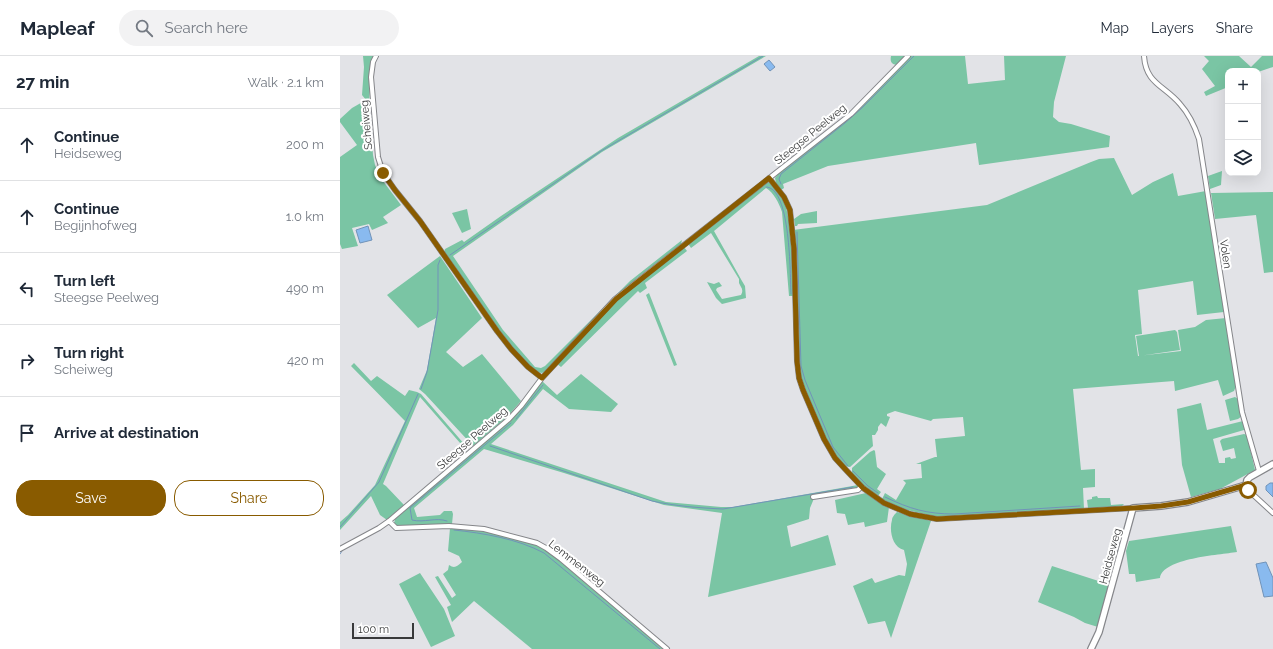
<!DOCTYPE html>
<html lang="en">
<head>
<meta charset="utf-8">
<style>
	body { margin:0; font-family:Raleway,sans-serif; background:#f2f2f3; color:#1f2937 }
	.controls { position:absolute; right:12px; top:12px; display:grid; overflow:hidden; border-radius:8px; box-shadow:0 4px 16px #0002 }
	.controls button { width:36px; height:36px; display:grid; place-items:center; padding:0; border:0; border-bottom:1px solid #e0e1e3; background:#fff; color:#1f2937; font:20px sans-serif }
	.scale { position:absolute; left:12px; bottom:10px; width:62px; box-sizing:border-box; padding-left:4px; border:2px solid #38393a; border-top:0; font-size:11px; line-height:14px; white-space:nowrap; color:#38393a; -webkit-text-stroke:3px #fff; paint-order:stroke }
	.stop { position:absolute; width:12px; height:12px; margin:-9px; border:3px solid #895b00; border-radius:50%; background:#fff }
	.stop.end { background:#895b00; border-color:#fff; box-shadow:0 1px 4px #0008 }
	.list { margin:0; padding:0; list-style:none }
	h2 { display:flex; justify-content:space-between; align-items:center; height:52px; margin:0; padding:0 16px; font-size:17px }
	h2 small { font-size:13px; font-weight:400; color:#747a83 }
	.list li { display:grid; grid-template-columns:26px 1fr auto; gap:12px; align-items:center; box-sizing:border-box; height:72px; padding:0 16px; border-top:1px solid #e0e1e3 }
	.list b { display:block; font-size:15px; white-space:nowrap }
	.list p { margin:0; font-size:13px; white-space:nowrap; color:#747a83 }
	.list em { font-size:13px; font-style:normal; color:#747a83 }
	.actions { display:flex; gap:8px; padding:12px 16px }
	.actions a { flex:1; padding:9px 0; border:1px solid #895b00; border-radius:16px; text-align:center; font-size:14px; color:#895b00 }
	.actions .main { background:#895b00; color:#fff }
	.icon { flex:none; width:22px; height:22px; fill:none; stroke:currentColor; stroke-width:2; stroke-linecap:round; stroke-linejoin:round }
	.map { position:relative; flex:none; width:933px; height:593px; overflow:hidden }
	header { display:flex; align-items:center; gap:24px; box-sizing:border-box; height:56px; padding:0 20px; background:#fff; border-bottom:1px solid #e0e1e3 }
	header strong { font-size:19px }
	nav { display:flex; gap:22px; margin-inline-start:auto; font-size:14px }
	.search { width:280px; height:36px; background:#f2f2f3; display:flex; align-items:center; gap:10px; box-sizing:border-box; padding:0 14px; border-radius:22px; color:#747a83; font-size:15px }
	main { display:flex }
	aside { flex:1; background:#fff }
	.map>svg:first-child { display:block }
	.green { fill:#7ac5a4 }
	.water { fill:#89baef; stroke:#7193b9 }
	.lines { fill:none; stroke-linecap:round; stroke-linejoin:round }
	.stream { stroke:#7193b9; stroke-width:1 }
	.street-casing { stroke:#85868a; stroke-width:6 }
	.secondary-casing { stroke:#85868a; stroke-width:8 }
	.street { stroke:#fff; stroke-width:4 }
	.secondary { stroke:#fff; stroke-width:5.5 }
	.route { stroke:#895b00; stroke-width:5 }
	.labels { text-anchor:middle; stroke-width:4; stroke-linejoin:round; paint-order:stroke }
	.street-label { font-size:11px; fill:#38393a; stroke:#fff }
</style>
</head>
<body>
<header>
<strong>Mapleaf</strong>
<div class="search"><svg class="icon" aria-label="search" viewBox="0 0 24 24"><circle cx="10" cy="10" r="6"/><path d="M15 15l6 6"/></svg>Search here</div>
<nav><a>Map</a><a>Layers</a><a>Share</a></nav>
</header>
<main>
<aside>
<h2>27 min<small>Walk · 2.1 km</small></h2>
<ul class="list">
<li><svg class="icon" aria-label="ahead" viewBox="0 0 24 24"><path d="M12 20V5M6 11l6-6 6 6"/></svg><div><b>Continue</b><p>Heidseweg</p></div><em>200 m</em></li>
<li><svg class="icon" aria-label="ahead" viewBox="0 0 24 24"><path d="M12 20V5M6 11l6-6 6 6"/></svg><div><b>Continue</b><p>Begijnhofweg</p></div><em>1.0 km</em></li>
<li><svg class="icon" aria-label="left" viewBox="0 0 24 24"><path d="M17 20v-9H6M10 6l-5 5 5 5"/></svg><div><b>Turn left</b><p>Steegse Peelweg</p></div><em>490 m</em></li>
<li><svg class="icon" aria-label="right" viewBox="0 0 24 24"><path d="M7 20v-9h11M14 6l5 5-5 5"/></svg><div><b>Turn right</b><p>Scheiweg</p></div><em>420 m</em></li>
<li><svg class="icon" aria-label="arrive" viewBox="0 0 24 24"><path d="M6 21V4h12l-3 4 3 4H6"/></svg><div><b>Arrive at destination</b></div></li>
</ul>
<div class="actions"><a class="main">Save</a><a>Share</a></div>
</aside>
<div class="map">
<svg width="933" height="593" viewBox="0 0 933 593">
	<rect width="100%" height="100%" fill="#e2e3e7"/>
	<path class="green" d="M 23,0 L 35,0 L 31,14 L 29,48 L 33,99 L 35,109 L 40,121 L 61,149 L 43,161 L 48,167 L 32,174 L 29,168 L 12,172 L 18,190 L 2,193 L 0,188 L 0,101 L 17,89 L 0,66 L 0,63 L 12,52 L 26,44 L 22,39 L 24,11 Z
		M 419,0 L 426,0 L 262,96 L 113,200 L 163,274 L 195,311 L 201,312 L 205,310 L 290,225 L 342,184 L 341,188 L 297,222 L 254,265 L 209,313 L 202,317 L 197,316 L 191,312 L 176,297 L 158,274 L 104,196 L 105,193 L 122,184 L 124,186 L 161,160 L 278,82 Z
		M 551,0 L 566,0 L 557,9 C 551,8 550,5 551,0 Z
		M 571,0 L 625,0 L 628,28 L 665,24 L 664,0 L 726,0 L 714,46 L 713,61 L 719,66 L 731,68 L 770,80 L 769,91 L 639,109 L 636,87 L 488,110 L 443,128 L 444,132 L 441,134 L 436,127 L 435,122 L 439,117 L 515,55 Z
		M 864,0 L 899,0 L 911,11 L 922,0 L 933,0 L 933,11 L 918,16 L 888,15 L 888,31 L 866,40 L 864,36 L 875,30 L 862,13 L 869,5 Z
		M 774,102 L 792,139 L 813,126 L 833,117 L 838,140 L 866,135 L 881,222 L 884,256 L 857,259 L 853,225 L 798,234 L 802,278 L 795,279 L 798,300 L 841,295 L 838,274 L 855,271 L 866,264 L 886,262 L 896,330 L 894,335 L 883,340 L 878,324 L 835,335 L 834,325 L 733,333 L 741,414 L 755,413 L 755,431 L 743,432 L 744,453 L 617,461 L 593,460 L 563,453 L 542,443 L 545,437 L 556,444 L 566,427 L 563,424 L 582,422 L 581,408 L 576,408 L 595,401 L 597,401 L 595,383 L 625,380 L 623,361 L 593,363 L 591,365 L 555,355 L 547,358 L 547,360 L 550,361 L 546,371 L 541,367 L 538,371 L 538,374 L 535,379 L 532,379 L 533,390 L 510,411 L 504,410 L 493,397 L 488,387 L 471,349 L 459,317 L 453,174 L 647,149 L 751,106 L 759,103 Z
		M 882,115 L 881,129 L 870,133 L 868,120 Z
		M 428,126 C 436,130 441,137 444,145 C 453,170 452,212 453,240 L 449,240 L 442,156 C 439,147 434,137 426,132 L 374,175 L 402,225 L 405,230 L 406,242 L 382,248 L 376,242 L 367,226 L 374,228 L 379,226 L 382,230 L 377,232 L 376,234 L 382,243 L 401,239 C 404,233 401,232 399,227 L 399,223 L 371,177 L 351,192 L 349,189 L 349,186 L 425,127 Z
		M 933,136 L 933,216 L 924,217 L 916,159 L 875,163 L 871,137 Z
		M 127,153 L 131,173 L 122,177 L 112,157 Z
		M 477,155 L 477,167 L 458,168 L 457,170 L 455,170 L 454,163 L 461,158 Z
		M 344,191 L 347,195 L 305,227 L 307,232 L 300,237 L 298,235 L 221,311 L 217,308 L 286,235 Z
		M 100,200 L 142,262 L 106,296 L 123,311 L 142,298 L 181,345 L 168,360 L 133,390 L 85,338 L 79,333 L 87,314 L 96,262 L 78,272 L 47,239 Z
		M 309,237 L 337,309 L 334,310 L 306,239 Z
		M 835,274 L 837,276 L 840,294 L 799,300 L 796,280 Z
		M 14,307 L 31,325 L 37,320 L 65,340 L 69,334 L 77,336 L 81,338 L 125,389 L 127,395 L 80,341 L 43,428 L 46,430 L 64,449 L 47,464 L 40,459 L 31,440 L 0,474 L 0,466 L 8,459 L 35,429 L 65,365 L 11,310 Z
		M 241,318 L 278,348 L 271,356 L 229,353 L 203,333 L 173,369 L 151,388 L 326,446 L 381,451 L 393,451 L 518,429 L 517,434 L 475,440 L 470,452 L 469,463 L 447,470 L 451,491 L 488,479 L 496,509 L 368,541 L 382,457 L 324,449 L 224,417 L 144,393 L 74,452 L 77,461 L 100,459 L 104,455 L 112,455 L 113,458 L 112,468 C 100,467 61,473 54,468 L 55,463 L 67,452 L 176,359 L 202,325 L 217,339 Z
		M 895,341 L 898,343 L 902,360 L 898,363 L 890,365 L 885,344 Z
		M 861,347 L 867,374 L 903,365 L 905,373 L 904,374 L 873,383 L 879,407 L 885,407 L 885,402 L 890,401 L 891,403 L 896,402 L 894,392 L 883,395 L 880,385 L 882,383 L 904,378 L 907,379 L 915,414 L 880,433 L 851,441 L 842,409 L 837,353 Z
		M 534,394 L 535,395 L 537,411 L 546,418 L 537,433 L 541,436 L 538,440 L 523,430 L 512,417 L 512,412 L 530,396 Z
		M 526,437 L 549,451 L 547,466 L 525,471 L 524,466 L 508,469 L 505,458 L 497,457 L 495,444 Z
		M 757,440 L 758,442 L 770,442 L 771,449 L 784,448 L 781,451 L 748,452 L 747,444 L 752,443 L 752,441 Z
		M 557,456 L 591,465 L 551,582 L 545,565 L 528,568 L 513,530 L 532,522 L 535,527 L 559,519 L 565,520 L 567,508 L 564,494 C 552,491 549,474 552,464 C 552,461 555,458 557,456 Z
		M 891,470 L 897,496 C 879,499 823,502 820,522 L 796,526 L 795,518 L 789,518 L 786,495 L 789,485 Z
		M 110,472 C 133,472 169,477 191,486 C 211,494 228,512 245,526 C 272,548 298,571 325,593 L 192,593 L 134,545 L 112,566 L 107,551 L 111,549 L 95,521 L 98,520 L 112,542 L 116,539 L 103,518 L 108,514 L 109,509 C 115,513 117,510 122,506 L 119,500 L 108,495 Z
		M 712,510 L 771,529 L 758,571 L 745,567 L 734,561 L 698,546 Z
		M 80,517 L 104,553 L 115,580 L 91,591 L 59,528 Z"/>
	<path class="water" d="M 429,4 L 435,11 L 430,15 L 424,8 Z
		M 28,170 L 32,184 L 20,187 L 16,174 Z
		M 930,427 L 933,427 L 933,441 L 926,434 L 926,430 Z
		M 926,506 L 933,522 L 933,540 L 924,541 L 916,508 Z"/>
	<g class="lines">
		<path class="stream" d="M 441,128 L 439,123 L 441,118 L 505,67 L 522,52 L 574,0
			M 426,131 C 451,131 450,219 451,238
			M 457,176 L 461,310 L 465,324 L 493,391 L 508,410
			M 110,199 L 261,95 L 423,0
			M 81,333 L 87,316 L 98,254 L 98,209 L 100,204
			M 176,363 L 203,329
			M 150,390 L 312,445 C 335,450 359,452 383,453 L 513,431
			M 513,415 L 528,430 L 538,437
			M 545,441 C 570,453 587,458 614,458 L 740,450
			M 107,465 C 96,461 84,467 72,464 L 70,452 L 171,367
			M 0,471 L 39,426 L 78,338
			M 114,474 C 143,477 178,483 204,497 L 320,593
			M 0,498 L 2,495"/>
		<g class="street-casing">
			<path id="street" d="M 36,0 L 33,6 L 31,21 L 38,101 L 43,117 L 55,134 L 80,165 L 157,275 L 171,293 L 188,311 L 202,322
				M 804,0 C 806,28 824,29 840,48 C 849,58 855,71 859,83 L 902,356 L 919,415
				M 429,122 L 444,141 L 450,154 L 454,193 L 457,305 L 459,322 L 463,334 L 484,383 L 495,402 L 506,414 L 523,432 L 544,447 L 570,458 L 597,463 L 793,452
				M 906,429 L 908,434 L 933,457
				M 473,441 L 518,434 L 521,431
				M 49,465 L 56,472 L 109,470 L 144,473 L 197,487 L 206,492 L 221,503 L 327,593
				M 0,493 L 39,472 L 49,465 L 169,363 L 181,350 L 202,322 L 275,243 L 511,58 L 568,0"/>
		</g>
		<g class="secondary-casing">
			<path id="secondary" d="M 751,593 L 759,576 L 793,452 L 821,450 L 848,446 L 906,429 L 907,424 L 910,421 L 933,408"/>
		</g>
		<use href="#street" class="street"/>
		<use href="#secondary" class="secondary"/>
	</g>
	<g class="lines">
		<path class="route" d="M 43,117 L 55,134 L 80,165 L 157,275 L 171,293 L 188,311 L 202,322 L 276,243 L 429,122 L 444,141 L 450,154 L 454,193 L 457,305 L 459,322 L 463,334 L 484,383 L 495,402 L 506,414 L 523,432 L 544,447 L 570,458 L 597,463 L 794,452 L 821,450 L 848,446 L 906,429 L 908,434"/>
	</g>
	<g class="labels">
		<g class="street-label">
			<text transform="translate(26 69) rotate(-95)" y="4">Scheiweg</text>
			<text transform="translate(470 78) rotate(-39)" y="4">Steegse Peelweg</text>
			<text transform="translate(886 198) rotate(81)" y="4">Volen</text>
			<text transform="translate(132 382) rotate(-41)" y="4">Steegse Peelweg</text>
			<text transform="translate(770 500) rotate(-75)" y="4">Heidseweg</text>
			<text transform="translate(237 507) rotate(38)" y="4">Lemmenweg</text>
		</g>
	</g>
</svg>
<div class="controls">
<button>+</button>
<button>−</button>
<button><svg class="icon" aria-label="layers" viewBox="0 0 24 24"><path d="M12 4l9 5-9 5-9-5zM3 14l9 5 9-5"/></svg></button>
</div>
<div class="scale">100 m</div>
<div class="stop" style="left:908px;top:434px"></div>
<div class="stop end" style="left:43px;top:117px"></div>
</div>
</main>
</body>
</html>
